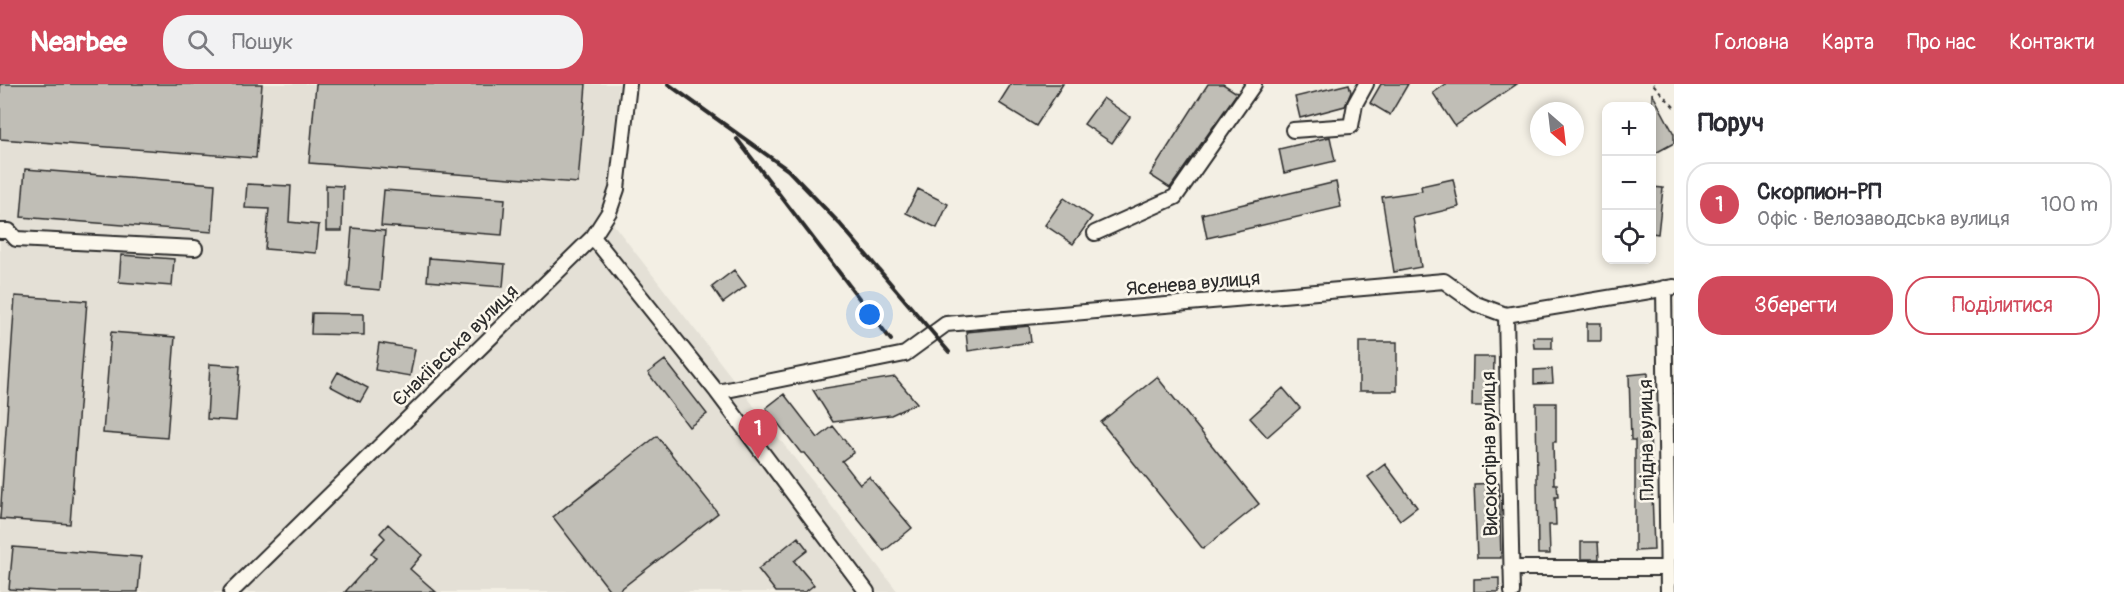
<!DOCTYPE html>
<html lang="uk">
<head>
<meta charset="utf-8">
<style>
	body { margin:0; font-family:Pangolin,sans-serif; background:#f2f2f3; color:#2b2b33 }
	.controls { position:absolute; right:18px; top:18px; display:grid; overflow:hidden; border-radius:12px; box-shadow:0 3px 9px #0003 }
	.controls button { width:54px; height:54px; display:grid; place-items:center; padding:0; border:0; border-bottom:2px solid #e1e1e2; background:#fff; color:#2b2b33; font:30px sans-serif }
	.compass { position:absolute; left:1530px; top:18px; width:54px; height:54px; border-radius:50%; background:#fff; box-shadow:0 3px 9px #0003; rotate:152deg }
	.you { position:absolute; left:870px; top:231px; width:21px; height:21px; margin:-15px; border:4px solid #fff; border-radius:50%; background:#1a73e8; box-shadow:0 0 0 9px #1a73e833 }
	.badge { display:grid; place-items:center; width:39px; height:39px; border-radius:50%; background:#d1495b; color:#fff; font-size:20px; font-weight:700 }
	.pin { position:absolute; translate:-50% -50px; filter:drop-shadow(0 2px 3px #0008) }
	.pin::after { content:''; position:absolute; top:32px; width:21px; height:18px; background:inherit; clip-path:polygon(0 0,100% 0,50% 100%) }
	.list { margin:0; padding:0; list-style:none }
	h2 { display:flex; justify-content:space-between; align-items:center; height:78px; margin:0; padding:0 24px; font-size:26px }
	h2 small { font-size:20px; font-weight:400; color:#7c7c81 }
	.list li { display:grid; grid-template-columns:39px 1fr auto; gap:18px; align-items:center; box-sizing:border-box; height:84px; margin:0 12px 12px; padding:0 12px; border:2px solid #e1e1e2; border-radius:24px }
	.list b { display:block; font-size:22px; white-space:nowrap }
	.list p { margin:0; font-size:20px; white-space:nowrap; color:#7c7c81 }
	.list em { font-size:20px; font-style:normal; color:#7c7c81 }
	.actions { display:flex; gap:12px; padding:18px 24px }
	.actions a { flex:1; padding:14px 0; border:2px solid #d1495b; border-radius:24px; text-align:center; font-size:21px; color:#d1495b }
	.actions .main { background:#d1495b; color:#fff }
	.icon { flex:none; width:33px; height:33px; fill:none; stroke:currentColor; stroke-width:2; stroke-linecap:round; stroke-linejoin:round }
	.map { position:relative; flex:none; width:1674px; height:508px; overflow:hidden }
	header { display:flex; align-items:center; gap:36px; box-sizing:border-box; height:84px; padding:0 30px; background:#d1495b; color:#fff }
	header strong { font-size:28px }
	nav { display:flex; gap:33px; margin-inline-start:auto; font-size:21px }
	.search { width:420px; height:54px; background:#f2f2f3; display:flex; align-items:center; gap:15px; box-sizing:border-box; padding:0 21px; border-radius:24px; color:#7c7c81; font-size:22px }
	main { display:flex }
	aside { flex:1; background:#fff }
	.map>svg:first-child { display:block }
	.built { fill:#e4e0d6 }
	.building { fill:#c0beb6; stroke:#2b2b2b; stroke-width:1.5 }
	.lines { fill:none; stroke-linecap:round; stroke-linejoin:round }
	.minor-casing { stroke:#2b2b2b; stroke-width:18 }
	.path { stroke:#2b2b2b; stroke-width:2; stroke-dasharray:4.5 4.5; stroke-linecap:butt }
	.minor { stroke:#fbf7ec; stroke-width:14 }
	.rail { stroke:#2b2b2b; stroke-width:4 }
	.labels { text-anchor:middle; stroke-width:5; stroke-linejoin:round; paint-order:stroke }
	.street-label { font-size:20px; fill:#2b2b2b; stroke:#fbf7ec }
</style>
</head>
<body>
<header>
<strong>Nearbee</strong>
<div class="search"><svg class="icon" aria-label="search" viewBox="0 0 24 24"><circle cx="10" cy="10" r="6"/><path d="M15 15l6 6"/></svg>Пошук</div>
<nav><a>Головна</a><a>Карта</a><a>Про нас</a><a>Контакти</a></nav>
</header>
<main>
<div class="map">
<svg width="1674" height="508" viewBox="0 0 1674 508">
	<rect width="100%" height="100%" fill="#f3efe4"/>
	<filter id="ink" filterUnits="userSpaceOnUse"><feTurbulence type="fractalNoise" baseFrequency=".0167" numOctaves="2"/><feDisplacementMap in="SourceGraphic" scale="12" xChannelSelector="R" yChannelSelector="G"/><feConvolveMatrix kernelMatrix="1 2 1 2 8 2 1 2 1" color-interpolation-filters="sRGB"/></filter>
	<g filter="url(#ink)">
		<path class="built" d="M 0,0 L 619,0 L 611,83 L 614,141 L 898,508 L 0,508 Z"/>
		<path class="building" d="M 0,0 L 262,0 L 256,74 L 0,55 Z
			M 316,0 L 586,0 L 578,99 L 309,79 Z
			M 1011,0 L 1063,0 L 1036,42 L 999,19 Z
			M 1208,0 L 1223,0 L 1237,9 L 1170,104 L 1150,91 Z
			M 1349,0 L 1351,8 L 1345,22 L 1300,34 L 1295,13 Z
			M 1381,0 L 1408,0 L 1390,31 L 1370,19 Z
			M 1446,0 L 1517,0 L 1455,42 L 1433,9 Z
			M 1652,9 L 1674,50 L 1674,59 L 1652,71 Z
			M 1103,14 L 1130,33 L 1112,59 L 1084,40 Z
			M 1330,53 L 1335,77 L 1284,89 L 1279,65 Z
			M 25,85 L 215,100 L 212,148 L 21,133 Z
			M 1453,95 L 1459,123 L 1413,134 L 1421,183 L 1394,188 L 1382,113 L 1422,107 L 1421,102 Z
			M 1336,98 L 1341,123 L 1207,154 L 1202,130 Z
			M 247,100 L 291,102 L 289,138 L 319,141 L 316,169 L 265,165 L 269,125 L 245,124 Z
			M 326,101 L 343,102 L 342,147 L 326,147 Z
			M 1652,103 L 1663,104 L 1658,150 L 1652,149 Z
			M 918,105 L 948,120 L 937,144 L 906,129 Z
			M 384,106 L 505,115 L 502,151 L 381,142 Z
			M 1064,114 L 1092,133 L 1073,160 L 1045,141 Z
			M 352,144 L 385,147 L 380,206 L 347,203 Z
			M 121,171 L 174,175 L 172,202 L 119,198 Z
			M 429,174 L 505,180 L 503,203 L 427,197 Z
			M 734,186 L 746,202 L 723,219 L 712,203 Z
			M 15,212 L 87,217 L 70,440 L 0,435 Z
			M 312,229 L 364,230 L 364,251 L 311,250 Z
			M 1587,239 L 1601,239 L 1601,257 L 1587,257 Z
			M 1029,242 L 1031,258 L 968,267 L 966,248 Z
			M 111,248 L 175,253 L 167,354 L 103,349 Z
			M 1533,253 L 1552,253 L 1552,264 L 1534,264 Z
			M 1359,258 L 1397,258 L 1397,307 L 1359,307 Z
			M 379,259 L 415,265 L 410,292 L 375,286 Z
			M 1473,273 L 1494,273 L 1493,322 L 1472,322 Z
			M 665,276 L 707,330 L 689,343 L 648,289 Z
			M 210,280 L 240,282 L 236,337 L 207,335 Z
			M 1552,285 L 1553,299 L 1534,300 L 1534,286 Z
			M 338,288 L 368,304 L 360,318 L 330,302 Z
			M 1648,289 L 1654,466 L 1635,467 L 1635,356 L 1631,356 L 1629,291 Z
			M 895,293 L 917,319 L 891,331 L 833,338 L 813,306 Z
			M 1157,293 L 1259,420 L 1203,465 L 1101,338 Z
			M 1283,304 L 1300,324 L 1267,353 L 1250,334 Z
			M 784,310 L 818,354 L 833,342 L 854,368 L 842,377 L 860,400 L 869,393 L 912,444 L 884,467 L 804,369 L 801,369 L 766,324 Z
			M 1536,319 L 1556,319 L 1556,358 L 1553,358 L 1554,400 L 1557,400 L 1558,413 L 1555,413 L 1556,441 L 1549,441 L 1550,470 L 1538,470 Z
			M 657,352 L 718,429 L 617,508 L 611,508 L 553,433 Z
			M 1385,380 L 1417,423 L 1400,436 L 1368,393 Z
			M 1499,399 L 1501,474 L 1477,474 L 1474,400 Z
			M 388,440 L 422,471 L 410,485 L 436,508 L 345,508 L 376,474 L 371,469 L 385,454 L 380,449 Z
			M 798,453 L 808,466 L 794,477 L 814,501 L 805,508 L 776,508 L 758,485 Z
			M 1581,458 L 1598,458 L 1599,475 L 1581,475 Z
			M 13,463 L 141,473 L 138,508 L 55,508 L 9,505 Z
			M 1499,494 L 1499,508 L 1474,508 L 1474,495 Z"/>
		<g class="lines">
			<g class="minor-casing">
				<path id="minor" d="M 1293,46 L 1351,42 L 1355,20 L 1366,0
					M 0,147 L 9,147 L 16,155 L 195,164
					M 1095,149 L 1175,113 L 1254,0
					M 593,153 L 717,308 L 867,508
					M 1664,204 L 1668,508
					M 1506,231 L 1512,508
					M 717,308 L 905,270 L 946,240 L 1444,197 L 1476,220 L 1506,231 L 1674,203
					M 1511,484 L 1667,484
					M 231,508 L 593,153 L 609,128 L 617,105 L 629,0"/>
			</g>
			<path class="path" d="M 1653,0 L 1674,23"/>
			<use href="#minor" class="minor"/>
			<path class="rail" d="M 668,0 L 788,86 L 840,140 L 949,268
				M 737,55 L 891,256"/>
		</g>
	</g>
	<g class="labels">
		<g class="street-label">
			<text transform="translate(1193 199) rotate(-5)" y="7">Ясенева вулиця</text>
			<text transform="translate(455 261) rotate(-44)" y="7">Єнакіївська вулиця</text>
			<text transform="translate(1646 356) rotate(-91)" y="7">Плідна вулиця</text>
			<text transform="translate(1489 370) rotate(-91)" y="7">Високогірна вулиця</text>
		</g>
	</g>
</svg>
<div class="controls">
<button>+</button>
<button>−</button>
<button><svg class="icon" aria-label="locate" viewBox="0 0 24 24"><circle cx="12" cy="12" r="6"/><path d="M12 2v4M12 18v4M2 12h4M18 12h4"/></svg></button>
</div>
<svg class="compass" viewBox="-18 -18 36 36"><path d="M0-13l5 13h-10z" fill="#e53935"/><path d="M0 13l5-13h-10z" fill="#7c7c81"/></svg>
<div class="you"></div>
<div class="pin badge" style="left:758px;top:375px">1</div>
</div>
<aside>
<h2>Поруч<small></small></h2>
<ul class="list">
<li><span class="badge">1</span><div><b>Скорпион-РП</b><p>Офіс · Велозаводська вулиця</p></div><em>100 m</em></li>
</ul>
<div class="actions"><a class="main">Зберегти</a><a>Поділитися</a></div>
</aside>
</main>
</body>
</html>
